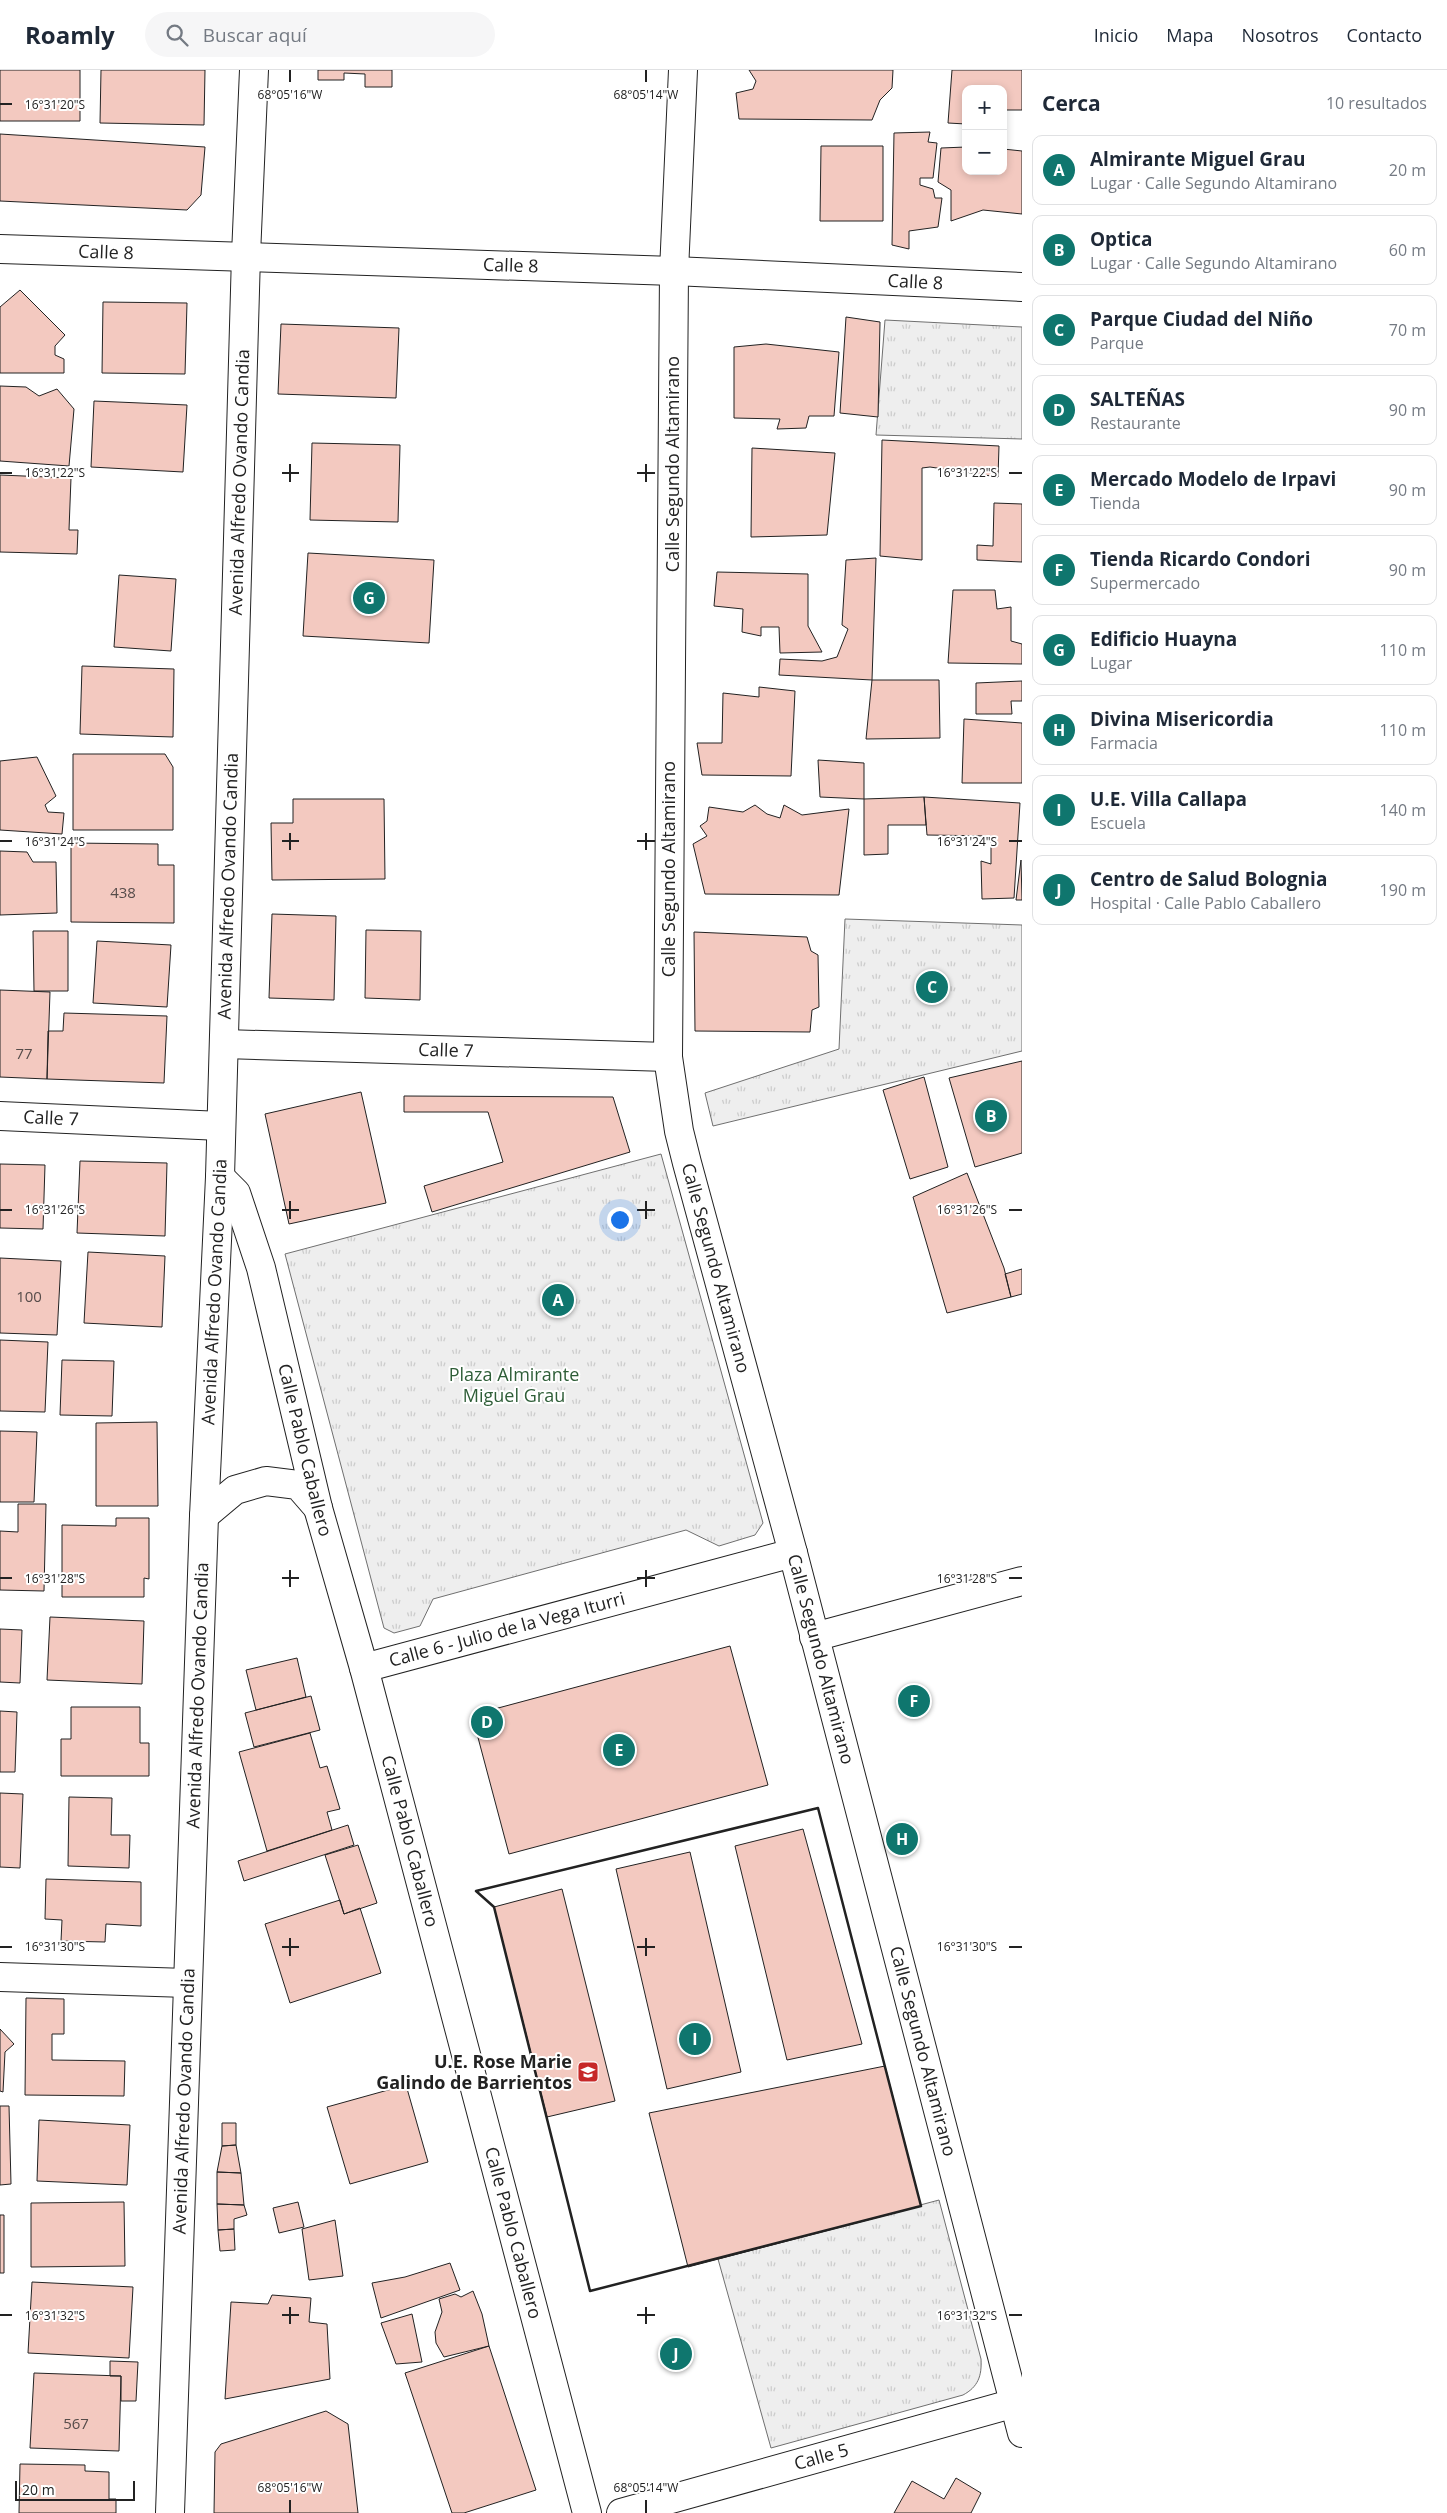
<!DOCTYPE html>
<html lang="es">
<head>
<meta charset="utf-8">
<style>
	body { margin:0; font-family:"Open Sans",sans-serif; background:#f6f6f7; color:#1f2937 }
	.controls { position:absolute; right:15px; top:15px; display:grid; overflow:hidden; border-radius:10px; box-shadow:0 2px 8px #0003 }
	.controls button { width:45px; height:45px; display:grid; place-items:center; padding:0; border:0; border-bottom:1px solid #e0e1e3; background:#fff; color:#1f2937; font:25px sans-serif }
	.scale { position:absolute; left:15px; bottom:12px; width:120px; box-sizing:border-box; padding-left:5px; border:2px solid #222; border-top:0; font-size:14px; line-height:18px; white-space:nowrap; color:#222; -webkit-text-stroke:4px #fff; paint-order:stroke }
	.you { position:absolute; left:619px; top:1149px; width:18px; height:18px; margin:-12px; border:4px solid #fff; border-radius:50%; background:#1a73e8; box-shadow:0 0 0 8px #1a73e833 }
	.badge { display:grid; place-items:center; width:32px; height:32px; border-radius:50%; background:#0f766e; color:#fff; font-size:16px; font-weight:700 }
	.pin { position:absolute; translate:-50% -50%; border:2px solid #fff; box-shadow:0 1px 5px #0006 }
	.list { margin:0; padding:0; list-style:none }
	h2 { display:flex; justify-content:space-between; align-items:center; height:65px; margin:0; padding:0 20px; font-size:21px }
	h2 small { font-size:16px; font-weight:400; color:#747a83 }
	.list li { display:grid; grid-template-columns:32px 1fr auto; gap:15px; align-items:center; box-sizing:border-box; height:70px; margin:0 10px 10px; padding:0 10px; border:1px solid #e0e1e3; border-radius:10px }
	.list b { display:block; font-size:19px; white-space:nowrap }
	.list p { margin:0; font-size:16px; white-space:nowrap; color:#747a83 }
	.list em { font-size:16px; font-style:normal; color:#747a83 }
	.icon { flex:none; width:28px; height:28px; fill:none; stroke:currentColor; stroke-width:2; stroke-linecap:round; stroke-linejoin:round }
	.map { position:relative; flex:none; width:1022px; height:2443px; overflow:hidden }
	header { display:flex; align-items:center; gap:30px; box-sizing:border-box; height:70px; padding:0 25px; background:#fff; border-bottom:1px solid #e0e1e3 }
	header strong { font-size:24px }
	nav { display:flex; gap:28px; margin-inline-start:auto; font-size:18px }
	.search { width:350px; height:45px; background:#f6f6f7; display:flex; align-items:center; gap:12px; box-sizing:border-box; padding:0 18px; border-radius:28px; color:#747a83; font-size:19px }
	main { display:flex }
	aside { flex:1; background:#fff }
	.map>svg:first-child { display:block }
	.grass { fill:url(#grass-tufts); stroke:#6f6f6f }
	.building { fill:#f3c9c0; stroke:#222 }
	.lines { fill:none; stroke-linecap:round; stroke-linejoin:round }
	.minor-casing { stroke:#222; stroke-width:30 }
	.secondary-casing { stroke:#222; stroke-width:30 }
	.minor { stroke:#fff; stroke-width:28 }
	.secondary { stroke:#fff; stroke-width:28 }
	.wall { stroke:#222; stroke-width:2.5 }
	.ticks { fill:none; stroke:#222; stroke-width:2 }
	.labels { text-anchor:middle; stroke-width:4; stroke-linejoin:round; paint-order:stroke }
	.number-label { font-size:15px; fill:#564c4a }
	.street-label { font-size:18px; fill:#222; stroke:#fff }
	.park-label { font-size:18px; fill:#2f5e38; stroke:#fff }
	.poi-label { font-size:18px; font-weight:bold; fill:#222; stroke:#fff; text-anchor:end }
	.ticks-label { font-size:12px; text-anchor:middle; fill:#222; stroke:#fff; stroke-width:4; stroke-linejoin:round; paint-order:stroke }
</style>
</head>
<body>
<header>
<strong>Roamly</strong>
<div class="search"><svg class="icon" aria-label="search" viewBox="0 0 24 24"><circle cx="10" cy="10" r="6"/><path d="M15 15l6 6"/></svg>Buscar aquí</div>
<nav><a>Inicio</a><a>Mapa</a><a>Nosotros</a><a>Contacto</a></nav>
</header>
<main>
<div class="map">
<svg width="1022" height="2443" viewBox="0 0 1022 2443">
	<defs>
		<pattern id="grass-tufts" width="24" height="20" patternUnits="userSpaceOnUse" patternTransform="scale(1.25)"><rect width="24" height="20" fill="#eee"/><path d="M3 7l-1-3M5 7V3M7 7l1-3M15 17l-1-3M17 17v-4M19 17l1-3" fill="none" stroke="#ccc"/></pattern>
	</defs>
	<rect width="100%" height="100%" fill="#fff"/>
	<path class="grass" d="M 885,250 L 1022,257 L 1022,369 L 876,365 Z
		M 845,849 L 1022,855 L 1022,981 L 713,1056 L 705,1023 L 839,979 Z
		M 661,1084 L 763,1453 L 755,1465 L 719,1476 L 686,1460 L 433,1529 L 420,1556 L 394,1563 L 384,1558 L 285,1184 Z
		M 939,2130 L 981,2289 C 982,2306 978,2317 963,2325 L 771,2378 L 718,2189 Z"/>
	<path class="building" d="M 0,0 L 80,0 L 80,51 L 0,51 Z
		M 101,0 L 205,0 L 204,55 L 100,53 Z
		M 318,0 L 392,0 L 392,17 L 365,17 L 365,4 L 344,3 L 344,10 L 318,10 Z
		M 749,0 L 893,0 L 892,18 L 880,30 L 872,50 L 739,49 L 736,23 L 753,19 L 756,11 Z
		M 952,0 L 1022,0 L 1022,40 L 1003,40 L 1003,19 L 966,19 L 966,54 L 948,53 Z
		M 930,62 L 928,72 L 937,73 L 933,108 L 920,108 L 920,115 L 933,119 L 935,128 L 942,128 L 938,157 L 909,161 L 909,179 L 892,175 L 894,63 Z
		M 0,64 L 205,77 L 201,125 L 187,140 L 0,131 Z
		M 821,76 L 883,76 L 883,151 L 820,151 Z
		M 966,77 L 966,101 L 1003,101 L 1003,79 L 1022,81 L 1022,144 L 983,140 L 951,151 L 951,120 L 938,112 L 941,78 Z
		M 20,220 L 65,265 L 55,276 L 55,285 L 64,289 L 64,303 L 0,303 L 0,237 Z
		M 103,232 L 187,233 L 185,304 L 102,303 Z
		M 846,247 L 880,252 L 878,347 L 840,343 Z
		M 281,254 L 399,258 L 396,328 L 278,324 Z
		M 766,274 L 839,282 L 834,346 L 809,346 L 806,358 L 777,359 L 780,349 L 734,348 L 734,277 Z
		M 0,316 L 26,317 L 39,326 L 57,319 L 74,339 L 69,396 L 0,391 Z
		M 94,331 L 187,335 L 183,402 L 91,397 Z
		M 882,370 L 999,376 L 998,407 L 930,397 L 922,398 L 922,490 L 880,486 Z
		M 312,373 L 400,375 L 398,452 L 310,450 Z
		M 752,378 L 835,383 L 827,465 L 751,467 Z
		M 0,405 L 71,408 L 69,460 L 78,460 L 77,484 L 0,482 Z
		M 994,433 L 1022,434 L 1022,492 L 977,490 L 977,475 L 993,476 Z
		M 308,483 L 434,490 L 429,573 L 303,566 Z
		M 876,488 L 872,610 L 779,605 L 780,589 L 822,591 L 837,587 L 848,559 L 842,555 L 846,490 Z
		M 717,502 L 808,504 L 808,556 L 822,582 L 780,583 L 779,557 L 761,557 L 761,566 L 742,562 L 743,539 L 714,536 Z
		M 119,505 L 176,509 L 171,581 L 114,577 Z
		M 953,520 L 995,520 L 997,539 L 1011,537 L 1011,571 L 1022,574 L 1022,594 L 948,593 Z
		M 82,596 L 174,599 L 173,667 L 80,664 Z
		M 872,610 L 939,610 L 940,668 L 866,669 Z
		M 1022,611 L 1022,631 L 1011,631 L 1012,644 L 976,644 L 976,613 Z
		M 759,617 L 795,621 L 791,706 L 702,705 L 697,673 L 722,673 L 723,623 L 759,627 Z
		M 964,649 L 1022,653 L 1022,713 L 962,713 Z
		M 73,684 L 165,684 L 173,697 L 173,760 L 73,760 Z
		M 37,687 L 56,726 L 45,735 L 48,742 L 64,743 L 62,764 L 0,760 L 0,691 Z
		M 818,690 L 864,693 L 864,729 L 820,727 Z
		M 924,727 L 926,755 L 888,755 L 888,784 L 864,785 L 864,729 Z
		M 924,727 L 1020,733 L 1014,828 L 982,829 L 981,791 L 991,794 L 991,766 L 927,765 Z
		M 293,729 L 384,729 L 385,809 L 272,810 L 271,753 L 293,753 Z
		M 755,735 L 767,744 L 780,748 L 784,735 L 802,745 L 849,739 L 839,825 L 705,824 L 693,774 L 707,766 L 700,756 L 707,751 L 709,737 L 743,742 Z
		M 71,773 L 158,774 L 158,795 L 174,795 L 174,853 L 71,852 Z
		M 0,781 L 27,782 L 33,792 L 56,792 L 57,843 L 0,845 Z
		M 1021,790 L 1022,830 L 1016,830 Z
		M 272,844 L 336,846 L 334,930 L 269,928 Z
		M 366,860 L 421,861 L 420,930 L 365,928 Z
		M 33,861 L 68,861 L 68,921 L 34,921 Z
		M 694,862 L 807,867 L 811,881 L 818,885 L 819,937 L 812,940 L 810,962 L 695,961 Z
		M 97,871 L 171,875 L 167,937 L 93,933 Z
		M 0,920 L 50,922 L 47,1009 L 0,1007 Z
		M 64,943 L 167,946 L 164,1013 L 47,1009 L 48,961 L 63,961 Z
		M 1022,991 L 1022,1083 L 975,1097 L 949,1008 Z
		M 924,1007 L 948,1097 L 910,1109 L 883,1020 Z
		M 361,1022 L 386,1133 L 289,1154 L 265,1044 Z
		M 404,1026 L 613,1027 L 630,1082 L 432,1142 L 424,1116 L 503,1092 L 488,1042 L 404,1042 Z
		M 80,1091 L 167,1093 L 165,1166 L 77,1163 Z
		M 0,1094 L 45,1095 L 43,1159 L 0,1158 Z
		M 967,1103 L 1004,1198 L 1011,1227 L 947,1243 L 913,1127 Z
		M 88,1182 L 165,1186 L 162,1257 L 84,1253 Z
		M 0,1188 L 61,1191 L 57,1265 L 0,1263 Z
		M 1022,1199 L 1022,1224 L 1011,1227 L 1005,1204 Z
		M 0,1270 L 48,1272 L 45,1342 L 0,1341 Z
		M 62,1290 L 114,1291 L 112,1346 L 60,1345 Z
		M 157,1352 L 158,1436 L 96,1436 L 96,1353 Z
		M 0,1361 L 37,1362 L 34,1432 L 0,1432 Z
		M 18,1434 L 46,1434 L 44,1521 L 0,1520 L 0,1461 L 18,1462 Z
		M 116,1448 L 149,1448 L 149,1509 L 144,1508 L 144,1527 L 62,1527 L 62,1455 L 116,1456 Z
		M 50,1547 L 144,1551 L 142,1614 L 47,1610 Z
		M 0,1559 L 22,1560 L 20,1613 L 0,1612 Z
		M 730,1576 L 768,1715 L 509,1784 L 472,1645 Z
		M 297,1588 L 306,1627 L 256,1640 L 246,1600 Z
		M 311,1626 L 320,1660 L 254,1677 L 245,1643 Z
		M 71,1637 L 140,1637 L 140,1673 L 149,1673 L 149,1706 L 61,1706 L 61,1669 L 71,1669 Z
		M 0,1641 L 17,1642 L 15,1702 L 0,1702 Z
		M 310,1663 L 320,1698 L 327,1696 L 340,1739 L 327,1742 L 332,1760 L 267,1781 L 239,1682 Z
		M 0,1723 L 23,1724 L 20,1798 L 0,1797 Z
		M 69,1727 L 112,1728 L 111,1765 L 130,1765 L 129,1798 L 68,1796 Z
		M 348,1755 L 354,1775 L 244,1811 L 238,1791 Z
		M 803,1759 L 862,1974 L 787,1990 L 735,1776 Z
		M 358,1775 L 377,1833 L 344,1844 L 325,1785 Z
		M 690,1782 L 741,2002 L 667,2019 L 616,1799 Z
		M 46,1809 L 141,1812 L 141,1856 L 106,1854 L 105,1872 L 61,1871 L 62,1850 L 45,1849 Z
		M 562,1819 L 615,2031 L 547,2047 L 494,1837 Z
		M 340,1830 L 344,1844 L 360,1838 L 381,1903 L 290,1933 L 265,1854 Z
		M 26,1928 L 64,1929 L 64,1964 L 52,1964 L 52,1990 L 125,1991 L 124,2026 L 25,2025 Z
		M 0,1959 L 14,1974 L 5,1982 L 3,2022 L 0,2021 Z
		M 885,1996 L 921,2136 L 688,2197 L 649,2043 Z
		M 406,2015 L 428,2092 L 350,2114 L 327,2037 Z
		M 0,2036 L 9,2036 L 11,2114 L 0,2115 Z
		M 39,2050 L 130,2055 L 127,2115 L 37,2111 Z
		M 222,2053 L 236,2053 L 236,2075 L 222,2076 Z
		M 236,2075 L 241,2103 L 217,2102 L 222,2076 Z
		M 217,2102 L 241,2103 L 244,2135 L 217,2134 Z
		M 124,2132 L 125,2196 L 31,2197 L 31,2133 Z
		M 298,2132 L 304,2157 L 279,2163 L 273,2138 Z
		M 217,2134 L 244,2135 L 247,2145 L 234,2149 L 234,2159 L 218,2160 Z
		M 0,2145 L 4,2145 L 4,2203 L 0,2203 Z
		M 335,2150 L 343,2206 L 309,2210 L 302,2159 Z
		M 234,2159 L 235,2180 L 220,2181 L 218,2160 Z
		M 450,2193 L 460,2220 L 381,2248 L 372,2213 L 405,2207 Z
		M 32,2212 L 133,2217 L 129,2288 L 28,2283 Z
		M 473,2221 L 482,2244 L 489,2276 L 444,2287 L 436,2273 L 435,2262 L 442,2242 L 439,2229 L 455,2224 L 461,2227 Z
		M 272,2225 L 311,2228 L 309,2252 L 327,2254 L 330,2309 L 225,2329 L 231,2232 L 268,2234 Z
		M 412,2244 L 422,2292 L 396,2294 L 381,2253 Z
		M 489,2276 L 536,2420 L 464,2443 L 452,2443 L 405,2303 Z
		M 110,2291 L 138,2292 L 136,2331 L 121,2331 L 121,2306 L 110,2306 Z
		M 34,2303 L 121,2306 L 119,2381 L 30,2378 Z
		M 326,2341 L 348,2354 L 358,2443 L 214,2443 L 215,2382 L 221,2374 Z
		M 20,2394 L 85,2395 L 85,2401 L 109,2402 L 109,2429 L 116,2429 L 116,2443 L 19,2443 Z
		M 956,2408 L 981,2423 L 971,2443 L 894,2443 L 912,2411 L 944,2429 Z"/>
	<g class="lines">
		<g class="minor-casing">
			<g id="minor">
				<path id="s1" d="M 683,0 L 674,201 L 668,987 L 679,1061 L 687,1093 L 793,1483 L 1022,2363"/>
				<path id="s2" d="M 0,179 L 674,201 L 1022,217"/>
				<path id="s3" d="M 224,974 L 668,987"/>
				<path id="s4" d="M 0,1046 L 221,1056"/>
				<path id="s5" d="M 220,1107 L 236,1123 L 261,1198 L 318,1438 L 364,1598 L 587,2443"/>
				<path d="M 814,1567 L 1022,1511"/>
				<path id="s6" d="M 364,1598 L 793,1483"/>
				<path d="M 0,1907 L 187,1913"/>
				<path id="s7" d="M 621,2443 L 1022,2331"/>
			</g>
		</g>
		<g class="secondary-casing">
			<g id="secondary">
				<path d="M 204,1446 L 235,1420 L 266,1411 L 298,1415 L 318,1438"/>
				<path id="s8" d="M 170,2443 L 204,1446 L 220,1107 L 246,185 L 254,0"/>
			</g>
		</g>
		<use href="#minor" class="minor"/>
		<use href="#secondary" class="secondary"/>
		<path class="wall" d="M 818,1738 L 921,2136 L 590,2221 L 494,1837 L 476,1821 Z"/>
	</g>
	<path class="ticks" d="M 290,0 L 290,12M 646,0 L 646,12M 0,34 L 12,34M 290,394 L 290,412M 646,394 L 646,412M 0,403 L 12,403M 282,403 L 299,403M 637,403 L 655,403M 1009,403 L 1022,403M 290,763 L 290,780M 646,763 L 646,780M 0,771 L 12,771M 282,771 L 299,771M 637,771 L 655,771M 1009,771 L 1022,771M 290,1131 L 290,1149M 646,1131 L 646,1149M 0,1140 L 12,1140M 282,1140 L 299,1140M 637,1140 L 655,1140M 1009,1140 L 1022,1140M 290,1500 L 290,1517M 646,1500 L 646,1517M 0,1508 L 12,1508M 282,1508 L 299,1508M 637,1508 L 655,1508M 1009,1508 L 1022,1508M 290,1868 L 290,1886M 646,1868 L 646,1886M 0,1877 L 12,1877M 282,1877 L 299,1877M 637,1877 L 655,1877M 1009,1877 L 1022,1877M 290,2237 L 290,2254M 646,2237 L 646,2254M 0,2245 L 12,2245M 282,2245 L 299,2245M 637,2245 L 655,2245M 1009,2245 L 1022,2245M 290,2430 L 290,2443M 646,2430 L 646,2443"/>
	<defs>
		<g id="school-square" transform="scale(1.125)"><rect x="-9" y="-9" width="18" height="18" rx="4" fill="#c62828" stroke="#fff"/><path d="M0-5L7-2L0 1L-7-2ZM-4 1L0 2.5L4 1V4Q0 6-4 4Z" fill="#fff"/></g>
	</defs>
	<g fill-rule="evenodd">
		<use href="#school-square" x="588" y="2002"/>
	</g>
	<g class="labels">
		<g class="number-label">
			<text x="123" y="828">438</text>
			<text x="24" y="989">77</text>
			<text x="29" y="1232">100</text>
			<text x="76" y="2359">567</text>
		</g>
		<g class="street-label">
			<text dy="6" stroke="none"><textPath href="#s2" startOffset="106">Calle 8</textPath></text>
			<text dy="6" stroke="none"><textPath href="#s2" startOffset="511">Calle 8</textPath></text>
			<text dy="6" stroke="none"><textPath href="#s2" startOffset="916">Calle 8</textPath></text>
			<text transform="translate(673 394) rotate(-90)" y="6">Calle Segundo Altamirano</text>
			<text dy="6" stroke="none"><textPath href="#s8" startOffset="2032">Avenida Alfredo Ovando Candia</textPath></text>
			<text transform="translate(669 799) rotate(-90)" y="6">Calle Segundo Altamirano</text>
			<text dy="6" stroke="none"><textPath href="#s8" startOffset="1628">Avenida Alfredo Ovando Candia</textPath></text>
			<text dy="6" stroke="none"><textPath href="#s3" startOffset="222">Calle 7</textPath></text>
			<text dy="6" stroke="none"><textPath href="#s4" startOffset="51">Calle 7</textPath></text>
			<text dy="6" stroke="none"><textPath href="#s1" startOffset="1204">Calle Segundo Altamirano</textPath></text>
			<text dy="6" stroke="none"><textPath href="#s8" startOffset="1222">Avenida Alfredo Ovando Candia</textPath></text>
			<text dy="6" stroke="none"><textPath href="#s5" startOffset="289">Calle Pablo Caballero</textPath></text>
			<text dy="6" stroke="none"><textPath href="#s6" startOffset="148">Calle 6 - Julio de la Vega Iturri</textPath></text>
			<text dy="6" stroke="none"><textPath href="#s1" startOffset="1609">Calle Segundo Altamirano</textPath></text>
			<text dy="6" stroke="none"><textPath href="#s8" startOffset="818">Avenida Alfredo Ovando Candia</textPath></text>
			<text dy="6" stroke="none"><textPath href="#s5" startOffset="694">Calle Pablo Caballero</textPath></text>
			<text dy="6" stroke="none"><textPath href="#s1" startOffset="2014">Calle Segundo Altamirano</textPath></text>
			<text dy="6" stroke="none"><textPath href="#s8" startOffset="412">Avenida Alfredo Ovando Candia</textPath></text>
			<text dy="6" stroke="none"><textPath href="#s5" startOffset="1099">Calle Pablo Caballero</textPath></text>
			<text dy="6" stroke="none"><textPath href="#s7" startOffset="208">Calle 5</textPath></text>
		</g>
		<g class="park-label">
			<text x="514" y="1311">Plaza Almirante<tspan x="514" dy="21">Miguel Grau</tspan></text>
		</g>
		<g class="poi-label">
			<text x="572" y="1998">U.E. Rose Marie<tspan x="572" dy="21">Galindo de Barrientos</tspan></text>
		</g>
	</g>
	<g class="ticks-label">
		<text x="290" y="29">68°05'16"W</text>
		<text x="646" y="29">68°05'14"W</text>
		<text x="55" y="39">16°31'20"S</text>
		<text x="55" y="407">16°31'22"S</text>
		<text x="967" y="407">16°31'22"S</text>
		<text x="55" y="776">16°31'24"S</text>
		<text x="967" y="776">16°31'24"S</text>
		<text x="55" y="1144">16°31'26"S</text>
		<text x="967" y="1144">16°31'26"S</text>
		<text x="55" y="1513">16°31'28"S</text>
		<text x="967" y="1513">16°31'28"S</text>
		<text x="55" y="1881">16°31'30"S</text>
		<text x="967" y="1881">16°31'30"S</text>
		<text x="55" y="2250">16°31'32"S</text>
		<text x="967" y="2250">16°31'32"S</text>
		<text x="290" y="2422">68°05'16"W</text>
		<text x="646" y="2422">68°05'14"W</text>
	</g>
</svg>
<div class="controls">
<button>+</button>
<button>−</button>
</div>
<div class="scale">20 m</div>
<div class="you"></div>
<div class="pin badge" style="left:558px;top:1230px">A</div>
<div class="pin badge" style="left:991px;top:1046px">B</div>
<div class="pin badge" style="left:932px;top:917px">C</div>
<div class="pin badge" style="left:487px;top:1652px">D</div>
<div class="pin badge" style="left:619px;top:1680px">E</div>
<div class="pin badge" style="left:914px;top:1631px">F</div>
<div class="pin badge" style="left:369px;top:528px">G</div>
<div class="pin badge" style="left:902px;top:1769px">H</div>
<div class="pin badge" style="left:695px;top:1969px">I</div>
<div class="pin badge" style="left:676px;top:2284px">J</div>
</div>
<aside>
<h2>Cerca<small>10 resultados</small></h2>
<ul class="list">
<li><span class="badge">A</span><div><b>Almirante Miguel Grau</b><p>Lugar · Calle Segundo Altamirano</p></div><em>20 m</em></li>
<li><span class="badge">B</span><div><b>Optica</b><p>Lugar · Calle Segundo Altamirano</p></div><em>60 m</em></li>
<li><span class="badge">C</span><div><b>Parque Ciudad del Niño</b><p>Parque</p></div><em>70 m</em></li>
<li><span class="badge">D</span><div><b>SALTEÑAS</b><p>Restaurante</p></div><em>90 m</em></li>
<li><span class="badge">E</span><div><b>Mercado Modelo de Irpavi</b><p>Tienda</p></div><em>90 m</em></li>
<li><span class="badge">F</span><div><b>Tienda Ricardo Condori</b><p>Supermercado</p></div><em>90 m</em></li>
<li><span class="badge">G</span><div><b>Edificio Huayna</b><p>Lugar</p></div><em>110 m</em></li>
<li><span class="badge">H</span><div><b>Divina Misericordia</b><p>Farmacia</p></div><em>110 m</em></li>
<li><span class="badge">I</span><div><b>U.E. Villa Callapa</b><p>Escuela</p></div><em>140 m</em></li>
<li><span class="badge">J</span><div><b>Centro de Salud Bolognia</b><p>Hospital · Calle Pablo Caballero</p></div><em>190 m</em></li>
</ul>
</aside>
</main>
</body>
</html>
